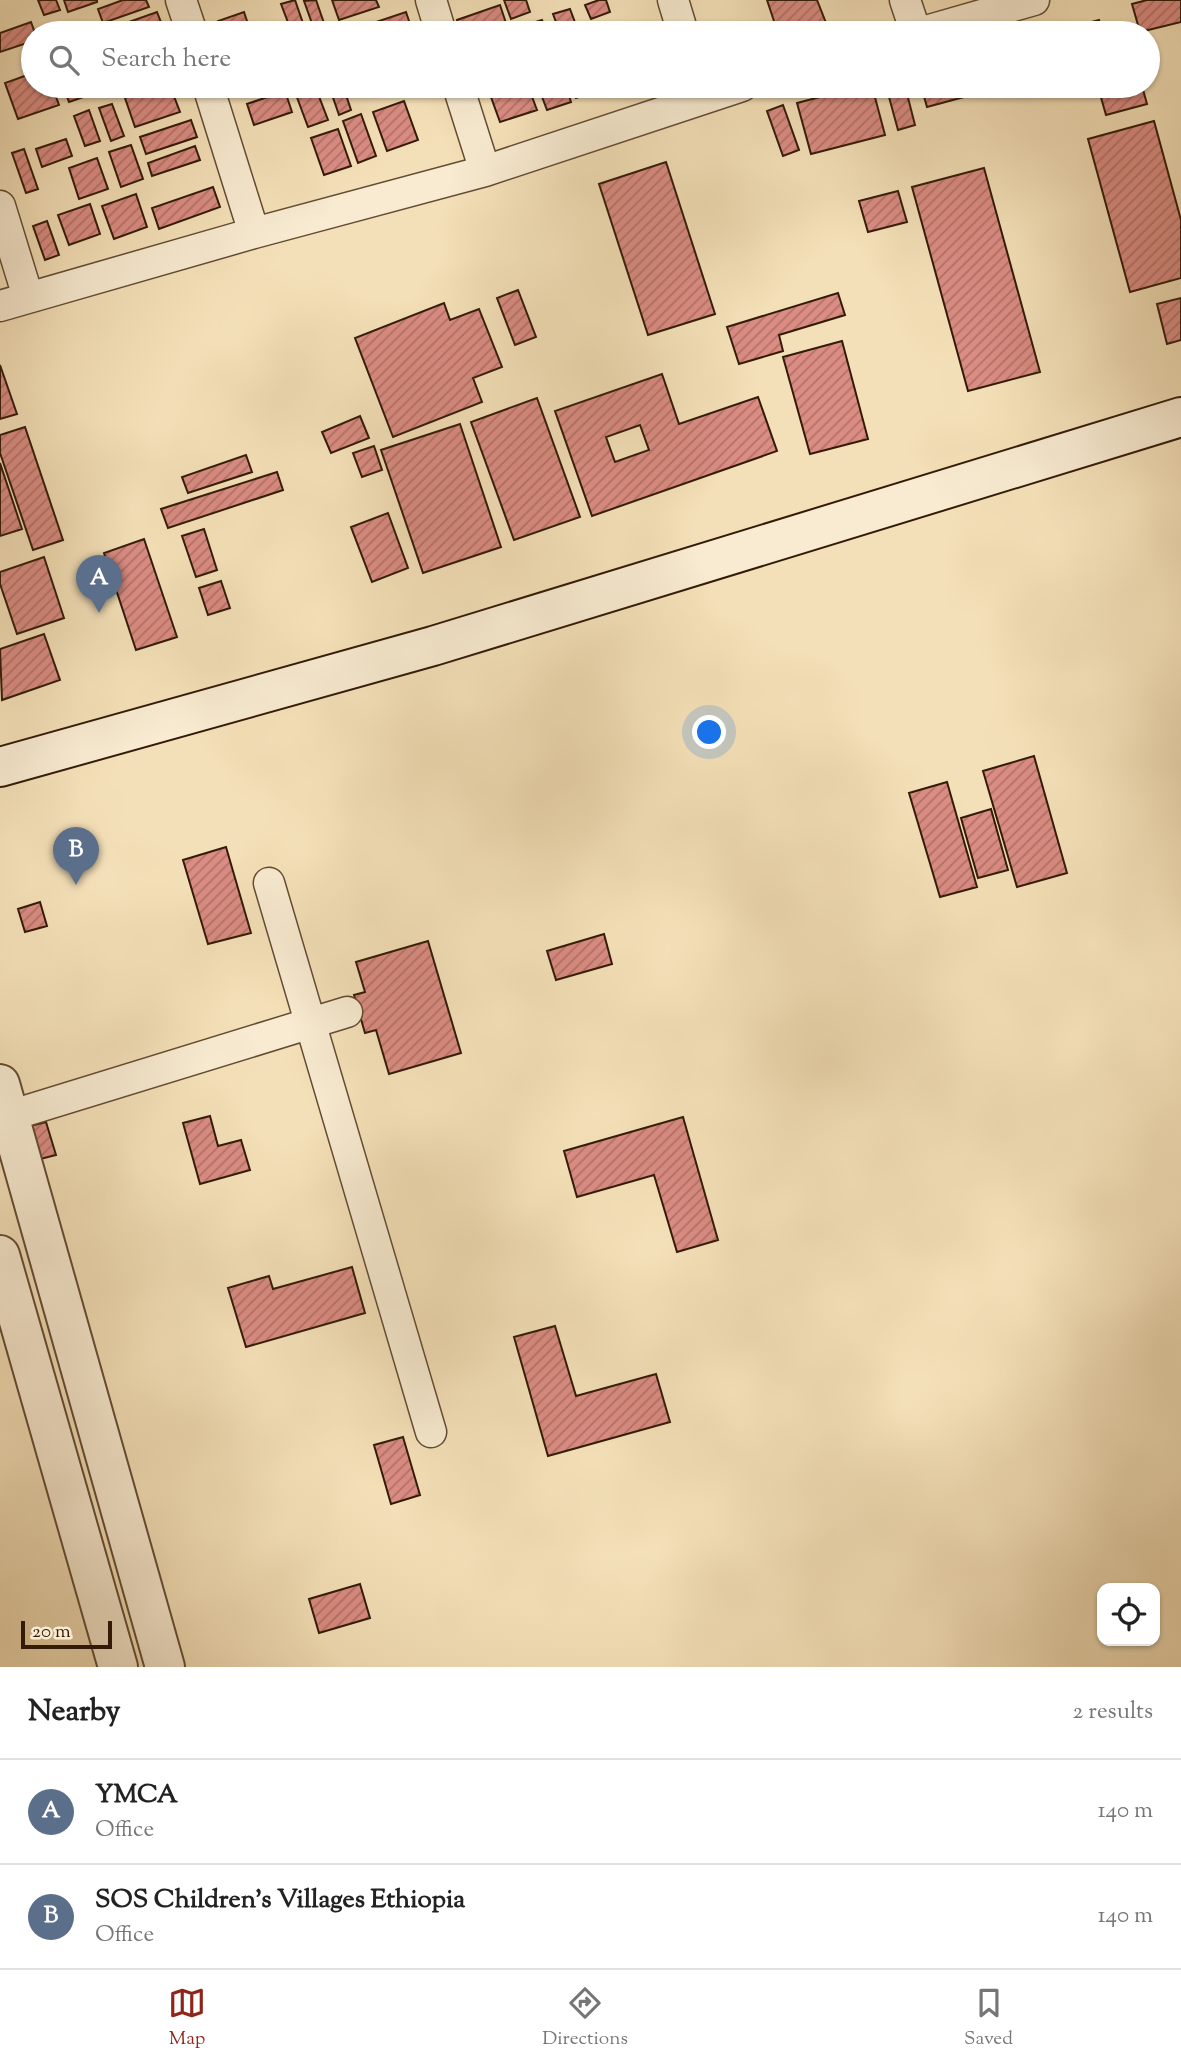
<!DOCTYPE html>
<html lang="en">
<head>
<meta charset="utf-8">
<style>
	body { margin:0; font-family:"Sorts Mill Goudy",serif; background:#f6f6f6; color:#222 }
	.controls { position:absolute; right:21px; bottom:21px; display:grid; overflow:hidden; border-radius:14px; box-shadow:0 2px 5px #0004 }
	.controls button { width:63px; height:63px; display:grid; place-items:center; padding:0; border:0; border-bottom:2px solid #e0e0e0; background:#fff; color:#222; font:35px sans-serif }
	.scale { position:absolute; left:21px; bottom:18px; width:91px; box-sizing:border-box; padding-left:7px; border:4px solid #331b08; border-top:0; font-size:19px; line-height:24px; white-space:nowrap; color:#331b08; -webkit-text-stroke:5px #f8ebd1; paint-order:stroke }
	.you { position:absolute; left:710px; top:733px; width:24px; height:24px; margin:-18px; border:5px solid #fff; border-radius:50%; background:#1a73e8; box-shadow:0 0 0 10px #1a73e833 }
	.badge { display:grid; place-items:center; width:46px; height:46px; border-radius:50%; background:#8f2418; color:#fff; font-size:23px; font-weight:700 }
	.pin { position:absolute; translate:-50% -58px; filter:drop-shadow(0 2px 4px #0008) }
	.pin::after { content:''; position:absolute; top:37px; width:24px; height:21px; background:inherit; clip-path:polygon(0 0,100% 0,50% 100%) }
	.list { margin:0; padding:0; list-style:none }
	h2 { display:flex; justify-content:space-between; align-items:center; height:91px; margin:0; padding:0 28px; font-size:30px }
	h2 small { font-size:23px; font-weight:400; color:#767676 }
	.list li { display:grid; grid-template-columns:46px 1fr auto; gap:21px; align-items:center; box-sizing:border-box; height:105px; padding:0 28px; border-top:2px solid #e0e0e0 }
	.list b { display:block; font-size:26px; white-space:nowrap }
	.list p { margin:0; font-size:23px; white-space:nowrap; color:#767676 }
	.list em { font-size:23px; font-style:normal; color:#767676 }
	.icon { flex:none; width:38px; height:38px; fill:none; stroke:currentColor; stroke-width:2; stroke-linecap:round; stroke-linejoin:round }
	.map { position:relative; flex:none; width:1181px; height:1667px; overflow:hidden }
	.search { position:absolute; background:#fff; box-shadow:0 2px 5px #0004; left:21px; right:21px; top:21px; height:77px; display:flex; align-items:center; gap:18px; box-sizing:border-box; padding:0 24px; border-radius:38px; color:#767676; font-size:26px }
	.sheet { height:301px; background:#fff }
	nav { display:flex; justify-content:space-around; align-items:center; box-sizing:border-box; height:98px; border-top:2px solid #e0e0e0; background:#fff; font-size:19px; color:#767676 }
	nav a { display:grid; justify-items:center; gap:4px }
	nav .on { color:#8f2418 }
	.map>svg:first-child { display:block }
	.building { fill:url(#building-hatch); stroke:#331b08; stroke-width:2; fill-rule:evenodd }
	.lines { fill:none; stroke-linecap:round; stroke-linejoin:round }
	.minor-casing { stroke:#634c34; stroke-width:33 }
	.tertiary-casing { stroke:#634c34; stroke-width:42 }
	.secondary-casing { stroke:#331b08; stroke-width:42 }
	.minor { stroke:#f8ebd1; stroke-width:30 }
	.tertiary { stroke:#f8ebd1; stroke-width:38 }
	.secondary { stroke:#f8ebd1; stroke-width:38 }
</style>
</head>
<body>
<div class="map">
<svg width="1181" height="1667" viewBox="0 0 1181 1667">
	<defs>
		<pattern id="building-hatch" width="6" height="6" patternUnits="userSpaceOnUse" patternTransform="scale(1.75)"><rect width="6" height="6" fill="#db8c83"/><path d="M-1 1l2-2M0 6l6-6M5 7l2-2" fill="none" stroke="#b27269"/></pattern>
	</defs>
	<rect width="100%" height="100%" fill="#f4e0b8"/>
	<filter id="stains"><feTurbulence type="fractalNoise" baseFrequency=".00286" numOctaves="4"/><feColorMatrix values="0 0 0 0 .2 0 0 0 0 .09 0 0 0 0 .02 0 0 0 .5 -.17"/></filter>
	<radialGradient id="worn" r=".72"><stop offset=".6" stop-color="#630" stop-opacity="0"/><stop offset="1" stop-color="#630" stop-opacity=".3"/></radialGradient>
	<path class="building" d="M 38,0 L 56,0 L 60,10 L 44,15 Z
		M 64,0 L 97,0 L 97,2 L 68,12 Z
		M 123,0 L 146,0 L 149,7 L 103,23 L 98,9 Z
		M 295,0 L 306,32 L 304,33 L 292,33 L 281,4 Z
		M 316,0 L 325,26 L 314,29 L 304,1 Z
		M 332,0 L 376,0 L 379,7 L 339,20 Z
		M 504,0 L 526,0 L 530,12 L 511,19 Z
		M 599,0 L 606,0 L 610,12 L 591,19 L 585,5 Z
		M 767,0 L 817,0 L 826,23 L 797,33 L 778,33 Z
		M 1147,0 L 1181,0 L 1181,22 L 1140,32 L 1132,4 Z
		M 500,5 L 507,26 L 486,33 L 461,33 L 457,20 Z
		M 570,9 L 579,33 L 560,33 L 553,14 Z
		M 157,12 L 164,30 L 155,33 L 98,33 Z
		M 244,12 L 249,27 L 231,33 L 222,33 L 218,21 Z
		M 406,12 L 411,27 L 392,33 L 364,33 L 361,27 Z
		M 542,20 L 547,33 L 518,33 L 516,28 Z
		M 1099,20 L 1103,33 L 1051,33 Z
		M 31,22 L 35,33 L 33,41 L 0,52 L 0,33 Z
		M 282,26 L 284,33 L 260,33 Z
		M 33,73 L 33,86 L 52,86 L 59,105 L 18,119 L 5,83 Z
		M 63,86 L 83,86 L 86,96 L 69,102 Z
		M 111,86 L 139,86 L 114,94 Z
		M 159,86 L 170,86 L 180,112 L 135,127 L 125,98 Z
		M 315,86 L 328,120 L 308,127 L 295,92 Z
		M 329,86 L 343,86 L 351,110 L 339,115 Z
		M 487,86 L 528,86 L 537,110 L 500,122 Z
		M 538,86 L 566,86 L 571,102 L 547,110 Z
		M 572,86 L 595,86 L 597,91 L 576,98 Z
		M 862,86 L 872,86 L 885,135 L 811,154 L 797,103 Z
		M 886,86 L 905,86 L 915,125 L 898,130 Z
		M 921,86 L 989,86 L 990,90 L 927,107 Z
		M 1133,86 L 1142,86 L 1147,104 L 1106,115 L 1100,94 Z
		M 285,91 L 292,112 L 254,125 L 247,104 Z
		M 404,101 L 418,140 L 387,151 L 373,112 Z
		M 112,104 L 124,136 L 111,141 L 99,108 Z
		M 783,105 L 799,150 L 783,156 L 767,111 Z
		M 89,110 L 100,141 L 85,146 L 74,116 Z
		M 361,114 L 376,156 L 358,163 L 343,121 Z
		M 191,120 L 197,137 L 146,154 L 140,137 Z
		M 1154,121 L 1181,220 L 1181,278 L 1130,292 L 1088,139 Z
		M 338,129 L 351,166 L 324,175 L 311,138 Z
		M 66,139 L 72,156 L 42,167 L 36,149 Z
		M 131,145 L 143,179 L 121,187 L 109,152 Z
		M 195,146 L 200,160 L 152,176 L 148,163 Z
		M 24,149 L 38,189 L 26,193 L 12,153 Z
		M 97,158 L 108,189 L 79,199 L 69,168 Z
		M 666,162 L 715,314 L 648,335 L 599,184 Z
		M 984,168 L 1040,372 L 968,391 L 912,187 Z
		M 213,187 L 220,207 L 159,229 L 152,208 Z
		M 898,191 L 907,222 L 868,232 L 859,201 Z
		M 136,194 L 147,227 L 114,239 L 102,206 Z
		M 90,204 L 100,234 L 69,245 L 58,215 Z
		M 47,221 L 59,255 L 45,260 L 33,226 Z
		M 518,290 L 536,337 L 515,345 L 497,298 Z
		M 838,293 L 845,315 L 779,335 L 783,351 L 739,364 L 727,327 Z
		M 1181,298 L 1181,340 L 1167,344 L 1157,304 Z
		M 444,303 L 450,320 L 479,309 L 502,367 L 473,378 L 482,402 L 393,437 L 355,338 Z
		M 842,341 L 868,439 L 810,454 L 783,357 Z
		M 0,365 L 17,414 L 0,419 Z
		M 662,374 L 679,424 L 758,397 L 777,451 L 592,516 L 555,411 ZM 640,425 L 649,450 L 615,462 L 606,437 Z
		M 537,398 L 580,517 L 514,540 L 471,422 Z
		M 360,416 L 369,438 L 331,453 L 322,432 Z
		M 460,424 L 501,547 L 423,573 L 381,450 Z
		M 25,427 L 63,540 L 33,550 L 0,453 L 0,435 Z
		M 374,446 L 382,470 L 362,477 L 353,453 Z
		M 246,455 L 252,472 L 188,493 L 182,477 Z
		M 0,463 L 22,529 L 0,536 Z
		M 277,472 L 283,490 L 168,528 L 161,509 Z
		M 388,513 L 408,568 L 372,582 L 351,527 Z
		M 204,529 L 217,570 L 196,577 L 182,536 Z
		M 144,539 L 177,637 L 136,650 L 104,553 Z
		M 44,557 L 64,618 L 17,634 L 0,584 L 0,572 Z
		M 221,581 L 230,608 L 208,615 L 199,588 Z
		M 44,634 L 60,680 L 2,700 L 0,649 Z
		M 1034,756 L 1067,873 L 1017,887 L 983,771 Z
		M 947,782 L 977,887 L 940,897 L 909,793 Z
		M 991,809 L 1008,870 L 978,878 L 961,818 Z
		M 226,847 L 251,933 L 208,944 L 183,860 Z
		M 40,902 L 47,926 L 25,932 L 18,909 Z
		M 604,934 L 612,964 L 556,980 L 547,951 Z
		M 428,941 L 461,1053 L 389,1074 L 376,1030 L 365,1033 L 354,995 L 365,992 L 356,962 Z
		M 210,1116 L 218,1146 L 241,1140 L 250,1170 L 200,1184 L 183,1123 Z
		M 683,1117 L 718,1240 L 677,1252 L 654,1175 L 577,1197 L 564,1151 Z
		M 46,1122 L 56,1155 L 40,1159 L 30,1126 Z
		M 352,1267 L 365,1313 L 246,1347 L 228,1288 L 269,1276 L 273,1289 Z
		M 555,1326 L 576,1396 L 656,1374 L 670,1422 L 548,1456 L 514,1337 Z
		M 403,1437 L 420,1495 L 391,1504 L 374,1445 Z
		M 360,1584 L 370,1618 L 319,1633 L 309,1599 Z"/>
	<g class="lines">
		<g class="minor-casing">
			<path id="minor" d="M 181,0 L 192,33
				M 431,0 L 441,33
				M 673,0 L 683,33
				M 905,0 L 916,33
				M 919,33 L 1034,0
				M 208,86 L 254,233
				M 458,86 L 485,171
				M 0,206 L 28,297
				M 0,306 L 254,233 L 485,171 L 742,86
				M 269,883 L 431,1432
				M 9,1116 L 347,1012"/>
		</g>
		<g class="tertiary-casing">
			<path id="tertiary" d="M 0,1084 L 165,1667
				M 0,1255 L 118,1667"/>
		</g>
		<g class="secondary-casing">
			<path id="secondary" d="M 0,767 L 433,646 L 1181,417"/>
		</g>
		<use href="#minor" class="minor"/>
		<use href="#tertiary" class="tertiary"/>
		<use href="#secondary" class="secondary"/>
	</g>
	<rect width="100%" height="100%" filter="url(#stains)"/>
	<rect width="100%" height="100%" fill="url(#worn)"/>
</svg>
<div class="controls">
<button><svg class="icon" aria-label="locate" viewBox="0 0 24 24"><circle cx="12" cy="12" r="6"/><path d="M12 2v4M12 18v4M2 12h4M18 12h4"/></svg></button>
</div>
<div class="scale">20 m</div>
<div class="you"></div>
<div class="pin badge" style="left:99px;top:613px;background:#5c6f8a">A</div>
<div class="pin badge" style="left:76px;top:885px;background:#5c6f8a">B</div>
<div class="search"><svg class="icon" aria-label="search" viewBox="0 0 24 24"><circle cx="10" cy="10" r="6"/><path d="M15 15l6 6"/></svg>Search here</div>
</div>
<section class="sheet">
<h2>Nearby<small>2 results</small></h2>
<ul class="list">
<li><span class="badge" style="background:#5c6f8a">A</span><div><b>YMCA</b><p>Office</p></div><em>140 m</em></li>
<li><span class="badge" style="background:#5c6f8a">B</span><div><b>SOS Children's Villages Ethiopia</b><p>Office</p></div><em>140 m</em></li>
</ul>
</section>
<nav>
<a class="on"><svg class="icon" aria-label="map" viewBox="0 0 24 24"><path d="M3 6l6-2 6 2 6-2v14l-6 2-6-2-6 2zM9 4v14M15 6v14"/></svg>Map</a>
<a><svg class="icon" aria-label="directions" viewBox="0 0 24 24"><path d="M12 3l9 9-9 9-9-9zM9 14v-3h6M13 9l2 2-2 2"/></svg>Directions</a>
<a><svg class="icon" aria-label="saved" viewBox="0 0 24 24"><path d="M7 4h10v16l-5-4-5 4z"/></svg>Saved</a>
</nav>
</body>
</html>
